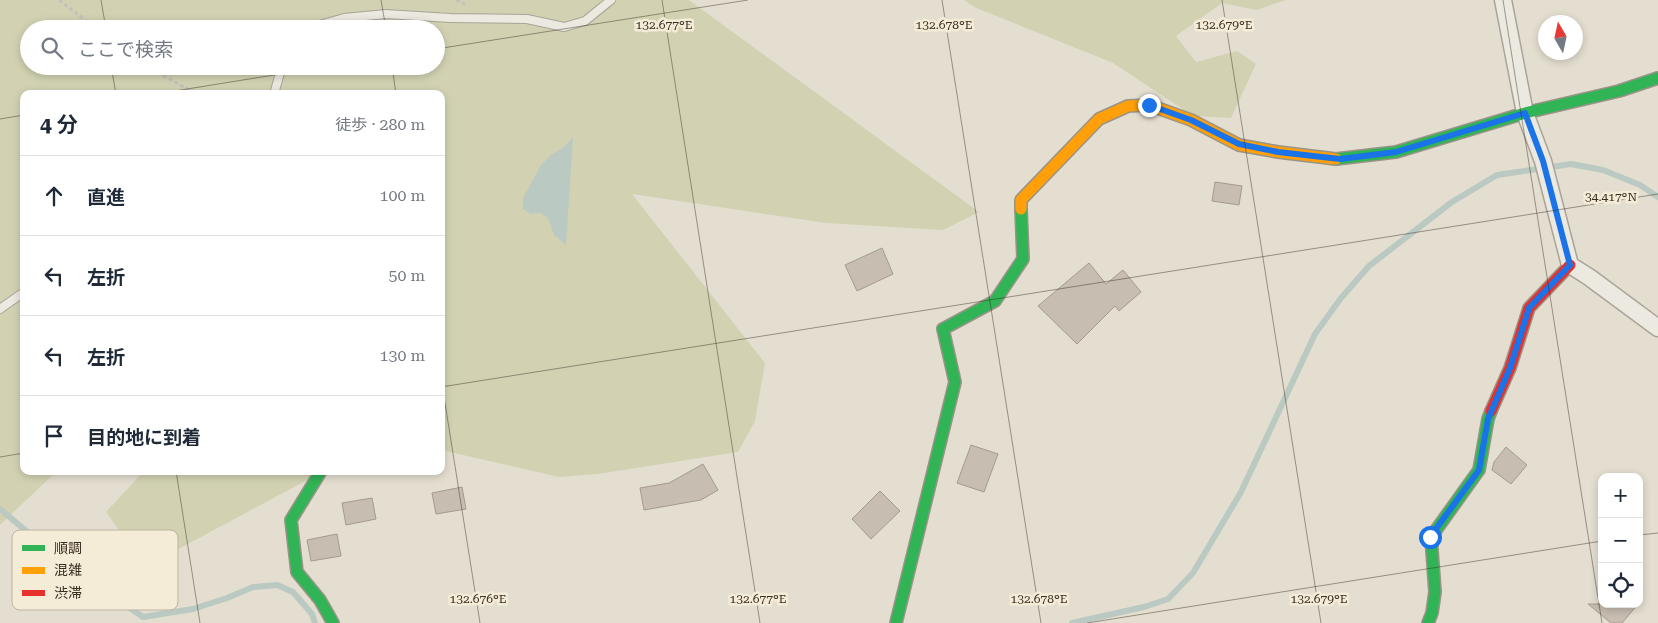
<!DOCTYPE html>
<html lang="ja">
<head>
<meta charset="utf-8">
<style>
	body { margin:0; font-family:"Roboto Serif","Noto Sans JP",serif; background:#f6f6f7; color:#1f2937 }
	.controls { position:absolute; right:15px; bottom:15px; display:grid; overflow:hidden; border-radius:10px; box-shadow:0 2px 8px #0003 }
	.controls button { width:45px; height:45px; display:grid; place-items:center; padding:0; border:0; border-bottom:1px solid #e0e1e3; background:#fff; color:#1f2937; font:25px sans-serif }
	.compass { position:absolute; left:1538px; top:15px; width:45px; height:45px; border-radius:50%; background:#fff; box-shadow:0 2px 8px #0003; rotate:351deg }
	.stop { position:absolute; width:15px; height:15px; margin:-11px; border:4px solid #1a73e8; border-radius:50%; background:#fff }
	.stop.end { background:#1a73e8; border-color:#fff; box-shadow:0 1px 5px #0008 }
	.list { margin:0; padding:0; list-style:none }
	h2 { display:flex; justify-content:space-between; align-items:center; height:65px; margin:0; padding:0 20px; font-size:21px }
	h2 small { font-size:16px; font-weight:400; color:#747a83 }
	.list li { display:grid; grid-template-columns:32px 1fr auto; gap:15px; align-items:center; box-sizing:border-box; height:80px; padding:0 20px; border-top:1px solid #e0e1e3 }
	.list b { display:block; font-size:19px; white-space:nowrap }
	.list em { font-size:16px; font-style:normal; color:#747a83 }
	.icon { flex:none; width:28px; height:28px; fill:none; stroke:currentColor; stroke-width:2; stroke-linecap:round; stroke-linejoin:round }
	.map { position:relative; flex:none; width:1658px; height:623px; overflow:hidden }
	.search { position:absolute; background:#fff; box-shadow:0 2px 8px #0003; left:20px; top:20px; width:425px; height:55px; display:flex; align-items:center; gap:12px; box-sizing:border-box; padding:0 18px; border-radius:28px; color:#747a83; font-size:19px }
	.panel { position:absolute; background:#fff; box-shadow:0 2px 8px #0003; left:20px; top:90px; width:425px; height:385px; border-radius:10px }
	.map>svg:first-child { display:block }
	.green { fill:#d2d2b3; fill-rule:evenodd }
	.water { fill:#bac9c1 }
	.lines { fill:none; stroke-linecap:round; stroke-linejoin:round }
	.stream { stroke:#bac9c1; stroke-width:6 }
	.building { fill:#c7bdb1; stroke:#a49a8f }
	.lane-casing { stroke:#aaa398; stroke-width:10 }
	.street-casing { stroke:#aaa398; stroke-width:19 }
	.fast-casing { stroke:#999388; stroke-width:14 }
	.slow-casing { stroke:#999388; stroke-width:14 }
	.jam-casing { stroke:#999388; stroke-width:14 }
	.path { stroke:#c5c0b8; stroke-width:3; stroke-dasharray:4 2.5; stroke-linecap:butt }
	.lane { stroke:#ece9e1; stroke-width:8 }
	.street { stroke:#ece9e1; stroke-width:16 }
	.fast { stroke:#30b455; stroke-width:11 }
	.slow { stroke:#ff9f0a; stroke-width:11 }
	.jam { stroke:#e5322d; stroke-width:11 }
	.route { stroke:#1a73e8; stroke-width:6 }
	.ticks { fill:none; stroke:#382d21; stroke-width:1; stroke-opacity:0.45 }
	.key { fill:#f4ecd7; stroke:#bcb3a0; stroke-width:1 }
	.key-label { font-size:14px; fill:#382d21 }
	.ticks-label { font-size:12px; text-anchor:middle; fill:#382d21; stroke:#f4ecd7; stroke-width:5; stroke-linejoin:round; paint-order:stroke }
</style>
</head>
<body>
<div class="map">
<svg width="1658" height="623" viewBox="0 0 1658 623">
	<rect width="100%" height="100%" fill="#e4ded0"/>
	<path class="green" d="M 0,0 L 689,0 L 979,212 L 943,230 L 826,223 L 632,194 L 765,363 L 755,421 L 738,452 L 598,474 L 559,477 L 441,450 L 441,94 L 24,94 L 24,471 L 57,471 L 0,525 ZM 29,29 L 436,29 L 436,66 L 29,66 Z
		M 964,0 L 1286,0 L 1256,10 L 1222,3 L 1176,36 L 1196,62 L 1237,51 L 1256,64 L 1231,118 L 1193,116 L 1113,63 L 974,7 Z
		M 144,471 L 324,471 L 145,567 L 106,512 Z"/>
	<path class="water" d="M 573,137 L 566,245 L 554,235 L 548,218 L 541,213 L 531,214 L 523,209 L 523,198 L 541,165 L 552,154 L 563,148 Z"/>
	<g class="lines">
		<path class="stream" d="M 0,509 L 66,564 L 143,617 L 193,609 L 227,598 L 253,587 L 277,585 L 293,592 L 312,614 L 315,623
			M 1072,623 L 1144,607 L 1168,599 L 1193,573 L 1241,492 L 1315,334 L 1341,298 L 1369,266 L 1452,202 L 1497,175 L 1571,164 L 1603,170 L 1640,185 L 1658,197"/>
	</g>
	<path class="building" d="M 1215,182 L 1242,186 L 1239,205 L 1212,201 Z
		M 882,248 L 893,274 L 857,291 L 845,265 Z
		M 1089,263 L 1106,284 L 1123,270 L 1141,292 L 1119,311 L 1115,306 L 1077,344 L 1038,306 Z
		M 971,445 L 998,454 L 984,492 L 957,483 Z
		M 1506,447 L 1527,465 L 1511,484 L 1492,470 L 1494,462 Z
		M 703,464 L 718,490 L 701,500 L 644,510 L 640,488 L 669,483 Z
		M 462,487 L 466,509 L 436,514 L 432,493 Z
		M 880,491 L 900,511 L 871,539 L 852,519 Z
		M 372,498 L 376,519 L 346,525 L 342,503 Z
		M 337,534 L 341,556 L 311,561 L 307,540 Z
		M 1588,604 L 1638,604 L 1622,623 L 1611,623 Z"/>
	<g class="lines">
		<g class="lane-casing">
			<path id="lane" d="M 312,29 L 316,26 L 344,18 L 386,14 L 450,18 L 527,19 L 564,27 L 585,21 L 611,0
				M 274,94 L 282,66
				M 0,309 L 24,292"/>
		</g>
		<g class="street-casing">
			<path id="street" d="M 1503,0 L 1525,113 L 1543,161 L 1570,265 L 1589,277 L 1658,328"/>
		</g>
		<g class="fast-casing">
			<path id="fast" d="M 1336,159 L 1396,152 L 1525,113 L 1619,91 L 1658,78
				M 321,471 L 291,520 L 297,572 L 320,600 L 333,623
				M 896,623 L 955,382 L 943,329 L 995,301 L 1023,259 L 1021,209
				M 1428,623 L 1432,613 L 1435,592 L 1431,537 L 1479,470 L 1488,419 L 1491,411"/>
		</g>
		<g class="slow-casing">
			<path id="slow" d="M 1021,209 L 1021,200 L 1099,119 L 1128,106 L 1149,105 L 1191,120 L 1239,145 L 1278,152 L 1336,159"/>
		</g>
		<g class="jam-casing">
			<path id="jam" d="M 1491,411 L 1510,368 L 1529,308 L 1570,265"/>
		</g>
		<path class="path" d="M 59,0 L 97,29
			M 456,0 L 465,4
			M 146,66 L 191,91 L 209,94"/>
		<use href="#lane" class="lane"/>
		<use href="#street" class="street"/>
		<use href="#fast" class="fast"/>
		<use href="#slow" class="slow"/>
		<use href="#jam" class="jam"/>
	</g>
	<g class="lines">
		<path class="route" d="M 1149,105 L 1191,120 L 1239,144 L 1278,152 L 1340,159 L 1396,152 L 1525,113 L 1543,161 L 1570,265 L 1529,308 L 1510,368 L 1488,419 L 1479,470 L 1430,537"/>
	</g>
	<path class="ticks" d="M 101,0 L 106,29M 381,0 L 386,29M 662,0 L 760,623M 942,0 L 1041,623M 1222,0 L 1321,623M 1503,0 L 1602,623M 436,49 L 748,0M 111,66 L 116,94M 392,66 L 396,94M 156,94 L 330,66M 0,119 L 24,115M 441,378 L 480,623M 441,387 L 1658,194M 0,457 L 24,453M 176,471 L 200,623M 1639,535 L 1658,533M 1087,623 L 1602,541"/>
	<rect x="12" y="530" width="166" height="80" rx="8" class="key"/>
	<rect x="22" y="545" width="23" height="6" fill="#30b455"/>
	<rect x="22" y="567" width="23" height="7" fill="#ff9f0a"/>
	<rect x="22" y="590" width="23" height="6" fill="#e5322d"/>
	<g class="key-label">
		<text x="54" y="553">順調</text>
		<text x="54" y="575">混雑</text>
		<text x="54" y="598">渋滞</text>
	</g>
	<g class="ticks-label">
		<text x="664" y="29">132.677°E</text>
		<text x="944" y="29">132.678°E</text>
		<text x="1224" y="29">132.679°E</text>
		<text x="1611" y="201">34.417°N</text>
		<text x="478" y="603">132.676°E</text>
		<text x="758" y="603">132.677°E</text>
		<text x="1039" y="603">132.678°E</text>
		<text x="1319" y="603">132.679°E</text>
	</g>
</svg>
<div class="controls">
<button>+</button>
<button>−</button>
<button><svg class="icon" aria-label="locate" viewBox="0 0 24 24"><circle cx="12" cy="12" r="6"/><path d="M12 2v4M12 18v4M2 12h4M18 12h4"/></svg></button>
</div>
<svg class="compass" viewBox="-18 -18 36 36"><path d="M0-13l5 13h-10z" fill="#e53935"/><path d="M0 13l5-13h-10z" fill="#747a83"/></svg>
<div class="stop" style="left:1430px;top:537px"></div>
<div class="stop end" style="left:1149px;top:105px"></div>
<div class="search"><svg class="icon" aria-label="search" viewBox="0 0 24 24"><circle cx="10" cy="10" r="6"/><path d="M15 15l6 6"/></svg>ここで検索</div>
<section class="panel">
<h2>4 分<small>徒歩 · 280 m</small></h2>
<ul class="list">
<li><svg class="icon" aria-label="ahead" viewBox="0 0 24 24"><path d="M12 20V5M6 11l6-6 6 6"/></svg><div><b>直進</b></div><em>100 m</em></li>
<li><svg class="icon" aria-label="left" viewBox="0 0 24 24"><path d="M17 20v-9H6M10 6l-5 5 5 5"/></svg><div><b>左折</b></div><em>50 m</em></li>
<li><svg class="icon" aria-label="left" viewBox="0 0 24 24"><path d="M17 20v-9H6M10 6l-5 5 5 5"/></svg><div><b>左折</b></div><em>130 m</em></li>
<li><svg class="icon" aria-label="arrive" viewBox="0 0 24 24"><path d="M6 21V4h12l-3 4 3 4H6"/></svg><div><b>目的地に到着</b></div></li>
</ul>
</section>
</div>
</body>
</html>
